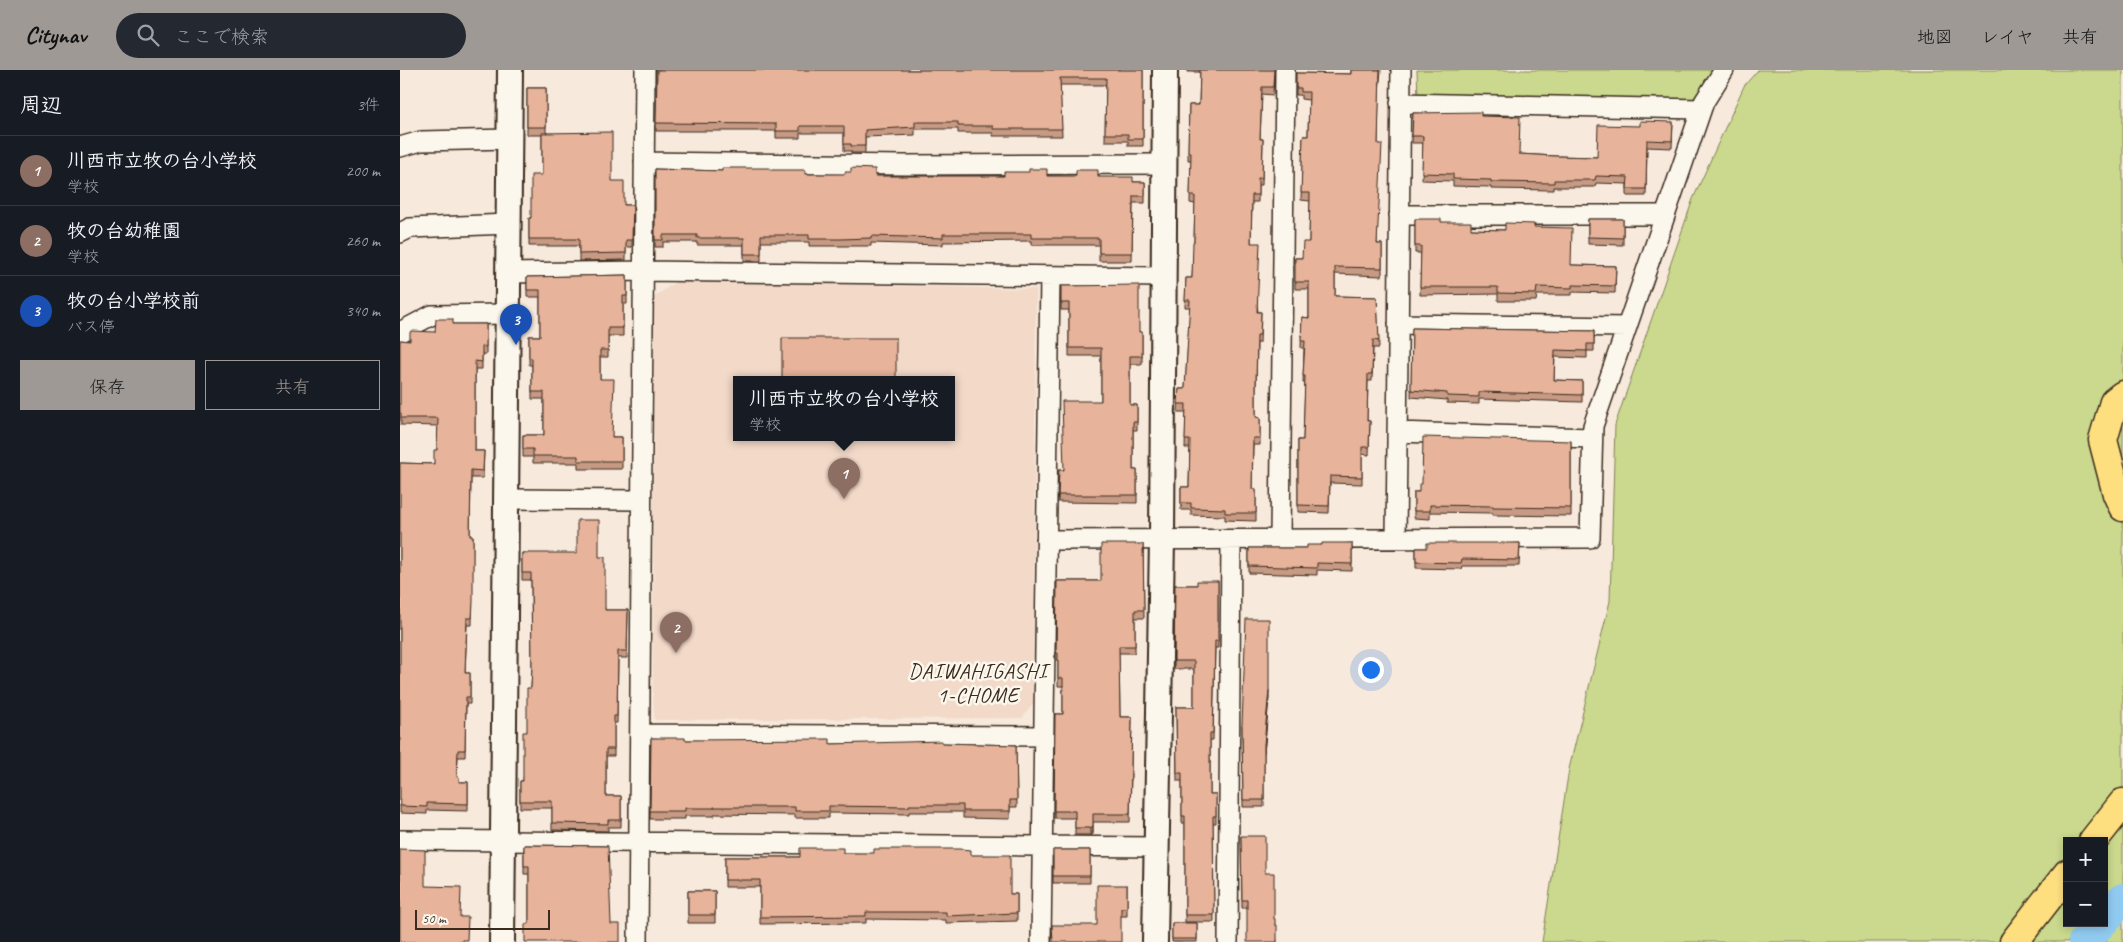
<!DOCTYPE html>
<html lang="ja">
<head>
<meta charset="utf-8">
<style>
	body { margin:0; font-family:Caveat,"Klee One",sans-serif; background:#242831; color:#f1f3f6 }
	.controls { position:absolute; right:15px; bottom:15px; display:grid; overflow:hidden; border-radius:0px; box-shadow:0 2px 8px #0003 }
	.controls button { width:45px; height:45px; display:grid; place-items:center; padding:0; border:0; border-bottom:1px solid #363941; background:#171b24; color:#f1f3f6; font:25px sans-serif }
	.scale { position:absolute; left:15px; bottom:12px; width:135px; box-sizing:border-box; padding-left:5px; border:2px solid #3b2a1e; border-top:0; font-size:14px; line-height:18px; white-space:nowrap; color:#3b2a1e; -webkit-text-stroke:4px #fbf7ec; paint-order:stroke }
	.you { position:absolute; left:970px; top:599px; width:18px; height:18px; margin:-12px; border:4px solid #fff; border-radius:50%; background:#1a73e8; box-shadow:0 0 0 8px #1a73e833 }
	.badge { display:grid; place-items:center; width:32px; height:32px; border-radius:50%; background:#9f9995; color:#fff; font-size:16px; font-weight:700 }
	.pin { position:absolute; translate:-50% -41px; filter:drop-shadow(0 1px 2px #0008) }
	.pin::after { content:''; position:absolute; top:26px; width:18px; height:15px; background:inherit; clip-path:polygon(0 0,100% 0,50% 100%) }
	.popup { position:absolute; left:333px; top:306px; width:222px; height:65px; box-sizing:border-box; display:grid; place-content:center; border-radius:0px; background:#171b24; filter:drop-shadow(0 1px 4px #0005); font-size:16px; white-space:nowrap; color:#9ea1a6 }
	.popup b { font-size:19px; color:#f1f3f6 }
	.popup::after { content:''; position:absolute; left:50%; top:100%; margin-left:-10px; border:10px solid transparent; border-top-color:#171b24 }
	.list { margin:0; padding:0; list-style:none }
	h2 { display:flex; justify-content:space-between; align-items:center; height:65px; margin:0; padding:0 20px; font-size:21px }
	h2 small { font-size:16px; font-weight:400; color:#9ea1a6 }
	.list li { display:grid; grid-template-columns:32px 1fr auto; gap:15px; align-items:center; box-sizing:border-box; height:70px; padding:0 20px; border-top:1px solid #363941 }
	.list b { display:block; font-size:19px; white-space:nowrap }
	.list p { margin:0; font-size:16px; white-space:nowrap; color:#9ea1a6 }
	.list em { font-size:16px; font-style:normal; color:#9ea1a6 }
	.actions { display:flex; gap:10px; padding:15px 20px }
	.actions a { flex:1; padding:11px 0; border:1px solid #9f9995; border-radius:0px; text-align:center; font-size:18px; color:#9f9995 }
	.actions .main { background:#9f9995; color:#111 }
	.icon { flex:none; width:28px; height:28px; fill:none; stroke:currentColor; stroke-width:2; stroke-linecap:round; stroke-linejoin:round }
	.map { position:relative; flex:none; width:1723px; height:872px; overflow:hidden }
	header { display:flex; align-items:center; gap:30px; box-sizing:border-box; height:70px; padding:0 25px; background:#9f9995; color:#111 }
	header strong { font-size:24px }
	nav { display:flex; gap:28px; margin-inline-start:auto; font-size:18px }
	.search { width:350px; height:45px; background:#242831; display:flex; align-items:center; gap:12px; box-sizing:border-box; padding:0 18px; border-radius:28px; color:#9ea1a6; font-size:19px }
	main { display:flex }
	aside { flex:1; background:#171b24 }
	.map>svg:first-child { display:block }
	.built { fill:#f2d9c8; fill-rule:evenodd }
	.green { fill:#cad98d; stroke:#828256; fill-rule:evenodd }
	.lines { fill:none; stroke-linecap:round; stroke-linejoin:round }
	.river { stroke:#91caf0; stroke-width:32 }
	.minor-casing { stroke:#3b2a1e; stroke-width:22 }
	.tertiary-casing { stroke:#3b2a1e; stroke-width:28 }
	.trunk-casing { stroke:#3b2a1e; stroke-width:31 }
	.minor { stroke:#fbf7ec; stroke-width:19 }
	.tertiary { stroke:#fbf7ec; stroke-width:24 }
	.trunk { stroke:#fedf80; stroke-width:28 }
	.wall { fill:#c79a84; stroke:#3b2a1e }
	.shaded-wall { fill:#a27d6c; stroke:#3b2a1e }
	.building { fill:#e7b39a; stroke:#3b2a1e }
	.labels { text-anchor:middle; stroke-width:5; stroke-linejoin:round; paint-order:stroke }
	.neighbourhood-label { font-size:21px; letter-spacing:1px; fill:#3b2a1e; stroke:#fbf7ec }
</style>
</head>
<body>
<header>
<strong>Citynav</strong>
<div class="search"><svg class="icon" aria-label="search" viewBox="0 0 24 24"><circle cx="10" cy="10" r="6"/><path d="M15 15l6 6"/></svg>ここで検索</div>
<nav><a>地図</a><a>レイヤ</a><a>共有</a></nav>
</header>
<main>
<aside>
<h2>周辺<small>3件</small></h2>
<ul class="list">
<li><span class="badge" style="background:#8d6e63">1</span><div><b>川西市立牧の台小学校</b><p>学校</p></div><em>200 m</em></li>
<li><span class="badge" style="background:#8d6e63">2</span><div><b>牧の台幼稚園</b><p>学校</p></div><em>260 m</em></li>
<li><span class="badge" style="background:#1a4fb4">3</span><div><b>牧の台小学校前</b><p>バス停</p></div><em>340 m</em></li>
</ul>
<div class="actions"><a class="main">保存</a><a>共有</a></div>
</aside>
<div class="map">
<svg width="1723" height="872" viewBox="0 0 1723 872">
	<rect width="100%" height="100%" fill="#f7e9dc"/>
	<filter id="ink" filterUnits="userSpaceOnUse"><feTurbulence type="fractalNoise" baseFrequency=".02" numOctaves="2"/><feDisplacementMap in="SourceGraphic" scale="10" xChannelSelector="R" yChannelSelector="G"/><feConvolveMatrix kernelMatrix="1 2 1 2 8 2 1 2 1" color-interpolation-filters="sRGB"/></filter>
	<g filter="url(#ink)">
		<path class="built" d="M 277,211 L 636,219 L 633,634 L 622,648 L 255,650 L 253,630 L 254,227 ZM 336,310 L 552,310 L 552,368 L 336,368 Z"/>
		<path class="green" d="M 1017,0 L 1313,0 L 1290,34 L 1018,28 Z
			M 1358,0 L 1723,0 L 1723,872 L 1142,872 L 1169,699 L 1210,531 L 1215,355 L 1293,129 L 1344,16 ZM 1667,771 L 1704,771 L 1704,853 L 1667,853 Z"/>
		<g class="lines">
			<path class="river" d="M 1704,850 L 1723,829
				M 1684,872 L 1701,853"/>
			<g class="minor-casing">
				<path id="minor" d="M 1000,33 L 1301,39
					M 0,77 L 21,71 L 109,69
					M 244,92 L 504,95 L 764,94
					M 999,145 L 1265,145
					M 0,163 L 10,158 L 108,154
					M 108,203 L 243,201 L 763,207
					M 998,254 L 1227,257
					M 0,262 L 32,245 L 108,244
					M 997,362 L 1192,368
					M 106,429 L 241,430
					M 880,469 L 885,0
					M 996,469 L 1001,0
					M 646,470 L 1190,468 L 1193,356 L 1304,32 L 1324,0
					M 240,664 L 643,666
					M 0,770 L 756,777
					M 238,872 L 245,0
					M 641,872 L 650,206
					M 828,872 L 831,470"/>
			</g>
			<g class="tertiary-casing">
				<path id="tertiary" d="M 102,872 L 110,0
					M 755,872 L 762,470 L 765,0"/>
			</g>
			<g class="trunk-casing">
				<path id="trunk" d="M 1723,325 L 1714,332 L 1703,370 L 1717,424 L 1723,437
					M 1693,771 L 1723,733
					M 1614,872 L 1667,804"/>
			</g>
			<use href="#minor" class="minor"/>
			<use href="#tertiary" class="tertiary"/>
			<use href="#trunk" class="trunk"/>
		</g>
		<path class="wall" d="M 257,0 L 743,0 L 743,76 L 728,76 L 728,71 L 705,71 L 706,15 L 660,15 L 662,66 L 593,66 L 593,63 L 558,63 L 558,59 L 515,59 L 515,65 L 465,67 L 465,83 L 451,83 L 451,81 L 444,81 L 444,63 L 400,63 L 400,68 L 376,68 L 376,61 L 256,61 Z
			M 788,0 L 874,0 L 873,25 L 862,24 L 860,69 L 863,69 L 862,115 L 858,115 L 858,132 L 852,132 L 851,173 L 858,242 L 861,242 L 860,273 L 857,273 L 856,320 L 856,347 L 860,348 L 860,375 L 853,375 L 852,419 L 856,419 L 856,451 L 825,450 L 825,446 L 791,445 L 791,440 L 781,440 L 781,417 L 789,417 L 790,378 L 785,378 L 786,342 L 778,342 L 779,319 L 785,319 L 790,237 L 785,237 L 786,208 L 792,208 L 794,172 L 795,134 L 790,133 L 791,90 L 788,90 L 789,35 L 799,35 L 800,2 L 788,2 Z
			M 951,0 L 981,0 L 979,22 L 978,74 L 977,174 L 982,174 L 982,206 L 935,204 L 935,226 L 977,227 L 979,278 L 973,278 L 972,311 L 968,311 L 967,351 L 970,351 L 969,385 L 962,384 L 962,414 L 930,413 L 929,443 L 898,442 L 898,370 L 903,370 L 905,313 L 903,313 L 904,278 L 901,278 L 902,247 L 909,248 L 909,219 L 895,219 L 895,188 L 902,188 L 909,172 L 910,131 L 901,130 L 903,66 L 908,66 L 909,30 L 901,29 L 901,25 L 896,25 L 896,3 L 951,4 Z
			M 127,18 L 146,18 L 146,62 L 212,111 L 224,135 L 233,135 L 232,177 L 226,177 L 226,190 L 179,191 L 179,176 L 129,176 L 129,148 L 131,148 L 142,105 L 142,65 L 127,65 Z
			M 1013,43 L 1081,46 L 1119,84 L 1155,86 L 1197,87 L 1240,56 L 1273,52 L 1272,78 L 1247,77 L 1246,126 L 1227,126 L 1227,114 L 1196,113 L 1195,117 L 1154,117 L 1154,120 L 1091,119 L 1091,117 L 1053,116 L 1053,111 L 1022,110 L 1023,73 L 1012,73 Z
			M 255,99 L 322,101 L 370,100 L 405,104 L 475,106 L 647,106 L 698,107 L 733,112 L 745,112 L 745,133 L 733,133 L 732,191 L 699,191 L 699,175 L 631,175 L 631,171 L 543,172 L 543,175 L 471,173 L 471,176 L 409,176 L 409,172 L 361,172 L 361,191 L 344,191 L 344,175 L 297,175 L 297,172 L 263,172 L 263,177 L 255,177 Z
			M 1015,149 L 1041,152 L 1071,159 L 1105,160 L 1134,157 L 1171,195 L 1216,196 L 1215,223 L 1172,222 L 1172,225 L 1137,225 L 1136,231 L 1098,231 L 1098,224 L 1020,225 L 1021,183 L 1015,183 Z
			M 1188,149 L 1223,149 L 1223,175 L 1188,174 Z
			M 227,205 L 227,234 L 223,234 L 223,266 L 208,266 L 208,287 L 200,287 L 200,309 L 212,367 L 222,367 L 222,399 L 178,399 L 178,393 L 133,393 L 133,387 L 123,387 L 123,365 L 144,365 L 144,329 L 132,329 L 132,295 L 129,295 L 129,266 L 140,266 L 140,227 L 127,227 L 127,207 Z
			M 661,216 L 739,262 L 742,262 L 742,294 L 730,294 L 730,335 L 737,335 L 737,360 L 733,360 L 733,400 L 737,400 L 737,433 L 658,432 L 659,400 L 664,400 L 701,331 L 701,286 L 669,286 L 669,240 L 661,240 Z
			M 53,254 L 86,254 L 86,284 L 82,284 L 82,299 L 75,299 L 75,381 L 84,381 L 83,408 L 71,408 L 70,466 L 73,466 L 72,555 L 67,555 L 65,603 L 70,603 L 70,634 L 66,634 L 65,687 L 58,687 L 57,707 L 59,712 L 68,712 L 68,741 L 27,740 L 27,744 L 0,743 L 0,393 L 34,394 L 37,380 L 38,356 L 1,355 L 1,350 L 0,350 L 0,270 L 10,271 L 35,262 Z
			M 1012,258 L 1194,261 L 1194,281 L 1187,281 L 1187,288 L 1155,287 L 1154,310 L 1182,311 L 1182,332 L 1079,329 L 1079,334 L 1047,333 L 1047,330 L 1011,327 Z
			M 1171,371 L 1171,446 L 1093,445 L 1093,443 L 1030,442 L 1030,449 L 1014,448 L 1014,422 L 1019,422 L 1022,414 Z
			M 952,473 L 952,501 L 917,500 L 917,505 L 849,503 L 849,478 L 907,478 L 922,475 Z
			M 1120,473 L 1119,496 L 1062,496 L 1061,499 L 1016,498 L 1016,478 L 1027,478 Z
			M 743,474 L 744,548 L 735,548 L 735,583 L 719,583 L 720,647 L 732,647 L 730,752 L 693,752 L 693,764 L 690,765 L 675,765 L 675,748 L 654,748 L 655,644 L 663,644 L 663,616 L 658,616 L 658,590 L 656,590 L 657,511 L 701,511 Z
			M 122,483 L 199,487 L 205,540 L 228,540 L 227,588 L 218,588 L 217,653 L 214,653 L 214,686 L 206,686 L 206,726 L 221,726 L 221,757 L 208,757 L 208,761 L 152,760 L 152,738 L 120,738 L 120,711 L 123,711 L 131,618 L 132,599 L 131,510 L 122,510 Z
			M 818,511 L 818,578 L 815,578 L 813,670 L 810,670 L 810,724 L 816,724 L 816,753 L 813,753 L 814,852 L 785,852 L 785,753 L 782,753 L 782,711 L 777,711 L 776,637 L 794,637 L 794,599 L 774,599 L 775,515 L 797,515 Z
			M 869,627 L 864,683 L 864,737 L 843,737 L 842,655 Z
			M 251,668 L 285,670 L 430,674 L 542,673 L 616,675 L 617,737 L 610,737 L 610,749 L 563,748 L 563,742 L 509,742 L 509,744 L 429,743 L 429,748 L 395,748 L 395,745 L 314,744 L 314,746 L 285,746 L 285,749 L 250,749 Z
			M 841,766 L 865,803 L 875,855 L 877,872 L 847,838 L 842,838 Z
			M 124,775 L 208,776 L 129,854 L 129,804 L 124,804 Z
			M 653,780 L 690,780 L 690,813 L 653,813 Z
			M 443,783 L 571,785 L 610,824 L 617,824 L 617,851 L 546,853 L 546,850 L 466,849 L 466,853 L 360,854 L 360,817 L 325,817 L 325,787 L 400,787 Z
			M 727,815 L 727,846 L 721,846 L 697,855 Z
			M 288,821 L 315,821 L 315,853 L 288,853 Z
			M 772,853 L 797,853 L 797,872 L 772,872 Z"/>
		<path class="shaded-wall" d="M 869,620 L 869,627 L 864,683 L 864,675 Z
			M 693,756 L 693,764 L 690,765 L 690,758 Z"/>
		<path class="building" d="M 257,0 L 743,0 L 743,69 L 728,69 L 728,64 L 705,64 L 706,8 L 660,8 L 662,59 L 593,59 L 593,56 L 558,56 L 558,52 L 515,52 L 515,57 L 465,60 L 465,76 L 451,76 L 451,74 L 444,74 L 444,56 L 400,56 L 400,61 L 376,61 L 376,54 L 256,53 Z
			M 800,0 L 874,0 L 873,17 L 862,17 L 860,69 L 863,69 L 862,108 L 858,108 L 858,125 L 852,125 L 851,173 L 860,173 L 857,242 L 861,242 L 860,265 L 857,265 L 856,313 L 856,347 L 860,348 L 860,368 L 853,368 L 852,419 L 856,419 L 856,443 L 825,443 L 825,439 L 791,438 L 791,433 L 781,433 L 781,417 L 789,417 L 790,370 L 785,370 L 786,334 L 778,334 L 779,319 L 785,319 L 790,230 L 785,230 L 786,208 L 792,208 L 793,172 L 794,172 L 795,126 L 790,126 L 791,82 L 788,82 L 789,35 L 799,35 Z
			M 951,0 L 980,0 L 978,74 L 982,74 L 977,174 L 982,174 L 982,198 L 935,197 L 935,226 L 977,227 L 979,271 L 973,270 L 972,304 L 968,304 L 967,351 L 970,351 L 969,377 L 962,377 L 962,407 L 930,406 L 929,436 L 898,435 L 898,370 L 903,370 L 905,306 L 903,306 L 905,271 L 901,271 L 902,247 L 909,248 L 909,212 L 895,212 L 895,188 L 902,188 L 903,172 L 909,172 L 910,123 L 901,123 L 903,66 L 908,66 L 909,22 L 901,22 L 901,18 L 896,18 L 896,3 L 951,4 Z
			M 127,18 L 146,18 L 146,57 L 127,57 Z
			M 1081,42 L 1081,46 L 1120,47 L 1119,84 L 1155,86 L 1197,87 L 1198,55 L 1240,56 L 1240,51 L 1273,52 L 1272,71 L 1247,70 L 1246,119 L 1227,119 L 1228,107 L 1196,106 L 1195,110 L 1154,110 L 1154,113 L 1091,112 L 1091,110 L 1053,109 L 1053,104 L 1022,103 L 1023,66 L 1012,66 L 1013,43 Z
			M 212,62 L 212,111 L 224,111 L 224,135 L 233,135 L 232,170 L 226,170 L 226,183 L 179,184 L 179,169 L 129,169 L 129,148 L 131,148 L 131,105 L 142,105 L 142,63 Z
			M 322,98 L 370,98 L 370,100 L 405,100 L 405,104 L 445,104 L 445,102 L 451,102 L 451,98 L 475,99 L 475,106 L 604,106 L 604,102 L 629,102 L 629,99 L 647,99 L 647,106 L 676,106 L 676,100 L 698,100 L 698,107 L 733,107 L 733,112 L 745,112 L 745,126 L 733,126 L 732,183 L 699,183 L 699,168 L 631,168 L 631,164 L 543,164 L 543,168 L 471,166 L 471,168 L 441,169 L 409,169 L 409,165 L 361,165 L 361,184 L 344,184 L 344,168 L 297,168 L 297,165 L 263,165 L 263,170 L 255,170 L 255,99 L 322,101 Z
			M 1015,149 L 1041,149 L 1041,152 L 1071,152 L 1071,159 L 1105,160 L 1105,153 L 1134,154 L 1134,157 L 1172,158 L 1171,195 L 1216,196 L 1215,216 L 1172,215 L 1172,218 L 1137,217 L 1136,224 L 1098,223 L 1098,217 L 1020,217 L 1021,176 L 1015,176 Z
			M 1188,149 L 1223,149 L 1223,168 L 1188,167 Z
			M 227,205 L 227,226 L 223,226 L 223,258 L 208,258 L 208,280 L 200,280 L 200,309 L 214,309 L 212,367 L 222,367 L 222,391 L 178,391 L 178,386 L 133,386 L 133,379 L 123,379 L 123,365 L 144,365 L 144,322 L 132,322 L 132,288 L 129,288 L 129,266 L 140,266 L 140,220 L 127,220 L 127,207 Z
			M 739,215 L 739,262 L 742,262 L 742,286 L 730,286 L 730,335 L 737,335 L 737,352 L 733,352 L 733,400 L 737,400 L 737,425 L 658,425 L 659,400 L 664,400 L 662,331 L 701,331 L 701,278 L 669,278 L 669,233 L 661,233 L 661,216 Z
			M 36,249 L 53,249 L 53,254 L 86,254 L 86,277 L 82,276 L 82,292 L 75,291 L 75,381 L 84,381 L 83,401 L 71,400 L 70,466 L 73,466 L 73,532 L 72,548 L 67,548 L 65,603 L 70,603 L 70,627 L 66,627 L 65,680 L 58,680 L 57,707 L 59,707 L 59,712 L 68,712 L 68,734 L 27,733 L 27,737 L 0,736 L 0,393 L 34,394 L 34,380 L 37,380 L 38,348 L 1,348 L 1,343 L 0,343 L 0,270 L 10,271 L 10,262 L 12,261 L 35,262 Z
			M 1012,258 L 1194,261 L 1194,274 L 1187,274 L 1187,281 L 1155,280 L 1154,310 L 1182,311 L 1182,325 L 1079,322 L 1079,327 L 1047,326 L 1047,323 L 1011,320 Z
			M 382,268 L 496,268 L 496,310 L 382,310 Z
			M 1023,367 L 1171,371 L 1171,438 L 1093,437 L 1093,436 L 1030,435 L 1030,441 L 1014,441 L 1014,422 L 1019,422 L 1019,414 L 1022,414 Z
			M 177,450 L 199,450 L 199,487 L 205,487 L 205,540 L 228,540 L 227,581 L 218,581 L 217,646 L 214,646 L 214,679 L 206,679 L 206,726 L 221,726 L 221,750 L 208,750 L 208,754 L 152,753 L 152,731 L 120,731 L 120,711 L 123,711 L 123,662 L 127,662 L 127,618 L 131,618 L 132,597 L 131,503 L 122,503 L 122,483 L 177,483 Z
			M 922,473 L 952,473 L 952,494 L 917,493 L 917,498 L 849,496 L 849,478 L 907,478 L 907,475 L 922,475 Z
			M 1027,473 L 1120,473 L 1119,490 L 1062,489 L 1061,493 L 1016,492 L 1016,478 L 1027,478 Z
			M 701,474 L 743,474 L 744,540 L 735,540 L 735,576 L 719,576 L 720,647 L 732,647 L 730,744 L 693,744 L 693,756 L 690,758 L 675,758 L 675,741 L 654,741 L 655,644 L 663,644 L 663,608 L 658,608 L 658,583 L 656,583 L 657,511 L 701,511 Z
			M 797,511 L 818,511 L 818,571 L 815,571 L 813,663 L 810,663 L 810,724 L 816,724 L 816,746 L 813,746 L 814,845 L 785,845 L 785,746 L 782,746 L 782,703 L 777,703 L 776,637 L 794,637 L 794,591 L 774,591 L 775,515 L 797,515 Z
			M 846,549 L 869,549 L 869,620 L 864,675 L 864,730 L 843,730 L 842,655 Z
			M 251,668 L 285,668 L 285,670 L 430,669 L 430,674 L 542,671 L 542,673 L 616,675 L 617,730 L 610,730 L 610,741 L 563,741 L 563,735 L 509,735 L 509,737 L 429,736 L 429,741 L 395,741 L 395,737 L 314,737 L 314,738 L 285,738 L 285,741 L 250,741 Z
			M 841,766 L 865,766 L 865,803 L 874,803 L 874,849 L 875,849 L 875,855 L 877,855 L 877,872 L 847,872 L 847,830 L 842,830 Z
			M 124,775 L 208,776 L 211,854 L 220,854 L 220,872 L 125,872 L 125,854 L 129,854 L 129,796 L 124,796 Z
			M 400,778 L 443,778 L 443,783 L 474,783 L 474,779 L 560,779 L 571,780 L 571,785 L 610,785 L 610,824 L 617,824 L 617,843 L 546,846 L 546,842 L 466,842 L 466,846 L 360,847 L 360,810 L 325,810 L 325,787 L 400,787 Z
			M 0,779 L 25,780 L 25,816 L 61,817 L 60,847 L 68,847 L 67,870 L 62,870 L 62,872 L 0,872 Z
			M 653,780 L 690,780 L 690,806 L 653,806 Z
			M 697,815 L 727,815 L 727,838 L 721,838 L 721,872 L 653,872 L 652,855 L 697,855 Z
			M 288,821 L 315,821 L 315,845 L 288,845 Z
			M 772,853 L 797,853 L 797,869 L 772,869 Z"/>
	</g>
	<g class="labels">
		<g class="neighbourhood-label">
			<text x="578" y="608">DAIWAHIGASHI<tspan x="578" dy="24">1-CHOME</tspan></text>
		</g>
	</g>
</svg>
<div class="controls">
<button>+</button>
<button>−</button>
</div>
<div class="scale">50 m</div>
<div class="you"></div>
<div class="pin badge" style="left:444px;top:429px;background:#8d6e63">1</div>
<div class="popup"><b>川西市立牧の台小学校</b>学校</div>
<div class="pin badge" style="left:276px;top:583px;background:#8d6e63">2</div>
<div class="pin badge" style="left:116px;top:275px;background:#1a4fb4">3</div>
</div>
</main>
</body>
</html>
